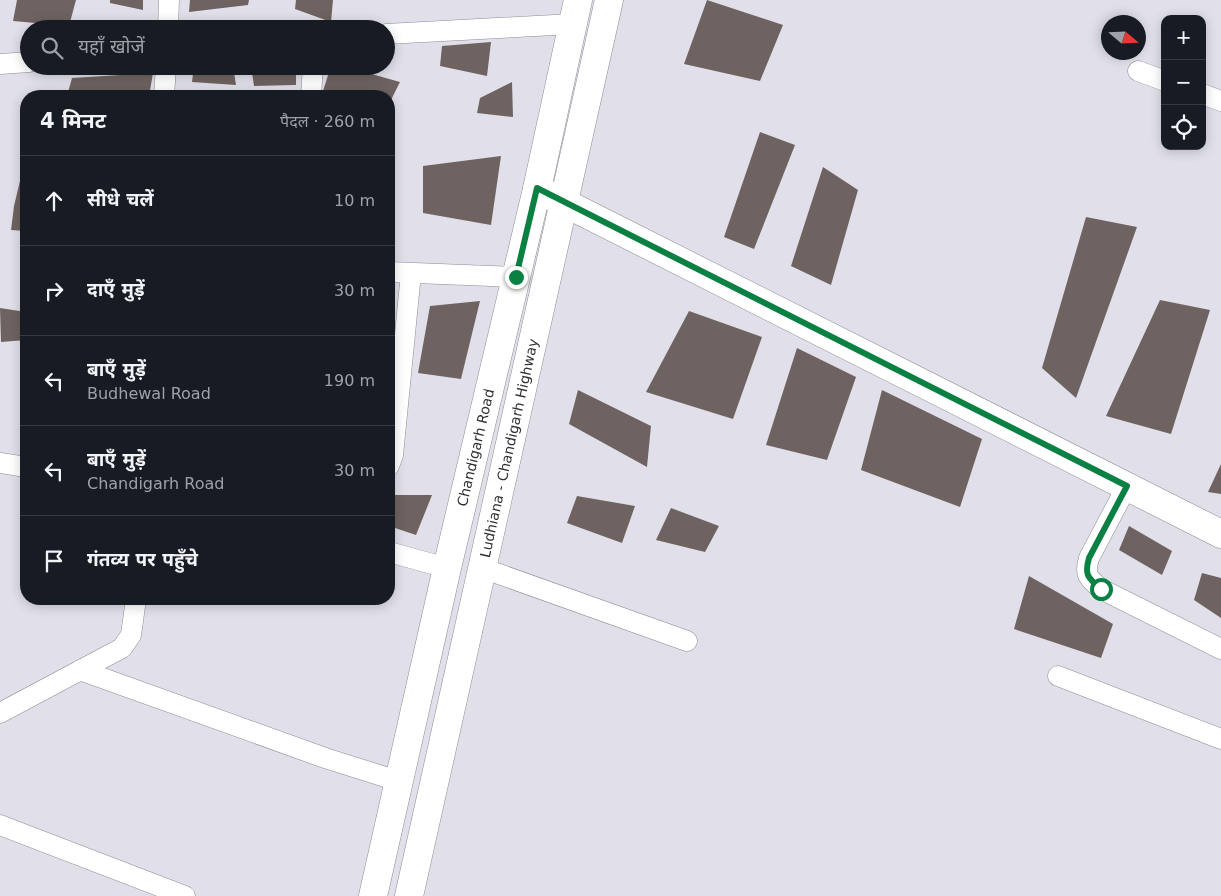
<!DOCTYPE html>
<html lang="hi">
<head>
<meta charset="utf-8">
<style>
	body { margin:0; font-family:"DejaVu Sans","Noto Sans Devanagari",sans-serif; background:#242831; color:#f1f3f6 }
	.controls { position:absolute; right:15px; top:15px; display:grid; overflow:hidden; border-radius:10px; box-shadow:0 2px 12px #0003 }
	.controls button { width:45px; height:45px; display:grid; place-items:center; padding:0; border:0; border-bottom:1px solid #363941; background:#171b24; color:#f1f3f6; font:25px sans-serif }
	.compass { position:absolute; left:1101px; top:15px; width:45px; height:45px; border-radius:50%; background:#171b24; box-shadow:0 2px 12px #0003; rotate:109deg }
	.stop { position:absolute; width:15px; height:15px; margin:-11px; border:4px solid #0b8043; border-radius:50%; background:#fff }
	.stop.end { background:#0b8043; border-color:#fff; box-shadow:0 1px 5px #0008 }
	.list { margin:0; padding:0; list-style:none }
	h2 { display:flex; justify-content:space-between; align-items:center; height:65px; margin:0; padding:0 20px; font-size:21px }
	h2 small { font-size:16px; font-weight:400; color:#9ea1a6 }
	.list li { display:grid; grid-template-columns:32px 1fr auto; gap:15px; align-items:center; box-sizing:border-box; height:90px; padding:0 20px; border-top:1px solid #363941 }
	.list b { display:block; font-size:19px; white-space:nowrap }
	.list p { margin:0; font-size:16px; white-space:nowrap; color:#9ea1a6 }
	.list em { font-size:16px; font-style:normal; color:#9ea1a6 }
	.icon { flex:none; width:28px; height:28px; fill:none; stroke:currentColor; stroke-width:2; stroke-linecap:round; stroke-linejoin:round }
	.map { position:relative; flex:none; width:1221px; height:896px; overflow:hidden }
	.search { position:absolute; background:#171b24; box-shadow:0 2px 12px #0003; left:20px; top:20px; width:375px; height:55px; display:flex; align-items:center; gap:12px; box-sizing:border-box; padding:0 18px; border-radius:28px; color:#9ea1a6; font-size:19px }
	.panel { position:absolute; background:#171b24; box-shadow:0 2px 12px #0003; left:20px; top:90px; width:375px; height:515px; border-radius:20px }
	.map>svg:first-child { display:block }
	.building { fill:#6e6360 }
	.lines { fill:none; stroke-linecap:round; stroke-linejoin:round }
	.street-casing { stroke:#8c8c95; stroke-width:21 }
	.secondary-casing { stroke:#8c8c95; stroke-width:29 }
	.primary-casing { stroke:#8c8c95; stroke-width:29 }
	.street { stroke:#fff; stroke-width:20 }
	.secondary { stroke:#fff; stroke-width:28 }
	.primary { stroke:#fff; stroke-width:28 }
	.route { stroke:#0b8043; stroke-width:6 }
	.labels { text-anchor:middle; stroke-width:5; stroke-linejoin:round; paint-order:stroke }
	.street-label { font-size:14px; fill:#323135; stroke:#e1e0ea }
</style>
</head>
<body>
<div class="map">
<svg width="1221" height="896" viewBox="0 0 1221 896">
	<rect width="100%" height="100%" fill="#e1e0ea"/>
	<path class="building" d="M 17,0 L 76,0 L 69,26 L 13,21 Z
		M 110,0 L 143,0 L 143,10 L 110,3 Z
		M 190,0 L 249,0 L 248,5 L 189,12 Z
		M 296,0 L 333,0 L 331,22 L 295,9 Z
		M 707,0 L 783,25 L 760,81 L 684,64 Z
		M 491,42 L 487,76 L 440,66 L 442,46 Z
		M 194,66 L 233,66 L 236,85 L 192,82 Z
		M 251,66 L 296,66 L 296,85 L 254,86 Z
		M 331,66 L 370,66 L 368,73 L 400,82 L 391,100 L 389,100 L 389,96 L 361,96 L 323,91 Z
		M 153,73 L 149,96 L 67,96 L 72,78 Z
		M 512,82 L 513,117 L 477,113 L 480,98 Z
		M 760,132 L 795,145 L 754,249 L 724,237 Z
		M 501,156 L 491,225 L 423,213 L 423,166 Z
		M 823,167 L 858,190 L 831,285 L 791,266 Z
		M 26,179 L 26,231 L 11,230 L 14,206 L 20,181 Z
		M 1086,217 L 1137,227 L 1076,398 L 1042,368 Z
		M 1160,300 L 1210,310 L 1171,434 L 1106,416 Z
		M 480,301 L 461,379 L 418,373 L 430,306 Z
		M 0,308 L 26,312 L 26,340 L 1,342 Z
		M 689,311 L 762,337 L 733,419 L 646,392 Z
		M 797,348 L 856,377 L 827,460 L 766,445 Z
		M 578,390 L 651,426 L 647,467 L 569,424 Z
		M 882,390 L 982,439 L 960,507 L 861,470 Z
		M 1221,464 L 1221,494 L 1208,492 Z
		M 389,495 L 432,495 L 416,535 L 389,526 Z
		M 577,496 L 635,506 L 622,543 L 567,523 Z
		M 671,508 L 719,526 L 705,552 L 656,540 Z
		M 1129,526 L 1172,551 L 1162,575 L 1119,550 Z
		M 1202,573 L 1221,578 L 1221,618 L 1194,600 Z
		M 1029,576 L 1113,624 L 1101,658 L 1014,629 Z"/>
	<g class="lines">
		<g class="street-casing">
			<path id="street" d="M 168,29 L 169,0
				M 386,34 L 573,24
				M 0,64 L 29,62
				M 1138,71 L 1165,81
				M 1202,94 L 1221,101
				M 164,96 L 166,66
				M 311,96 L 313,66
				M 389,272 L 516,277
				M 0,463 L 26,467
				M 389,466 L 393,455 L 411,273
				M 1127,486 L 1089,558 C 1084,575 1088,578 1101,589 L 1221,649
				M 389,552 L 447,568
				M 482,568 L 687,641
				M 80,670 L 325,758 L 398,781
				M 1058,676 L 1221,739
				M 0,713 L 122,648 L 131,635 L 136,599
				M 0,825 L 185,896"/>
		</g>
		<g class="secondary-casing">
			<path id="secondary" d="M 537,189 L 1221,534"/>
		</g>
		<g class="primary-casing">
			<g id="primary">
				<path id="s1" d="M 373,896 L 447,568 L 537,189 L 578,0"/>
				<path id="s2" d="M 409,896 L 609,0"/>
			</g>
		</g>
		<use href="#street" class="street"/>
		<use href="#secondary" class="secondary"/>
		<use href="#primary" class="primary"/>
	</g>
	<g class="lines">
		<path class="route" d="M 516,277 L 537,188 L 1127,486 L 1089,558 C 1084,575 1088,578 1101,589"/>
	</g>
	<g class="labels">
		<g class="street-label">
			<text dy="5" stroke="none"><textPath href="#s1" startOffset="460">Chandigarh Road</textPath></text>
			<text dy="5" stroke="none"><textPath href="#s2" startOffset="459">Ludhiana - Chandigarh Highway</textPath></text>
		</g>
	</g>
</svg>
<div class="controls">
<button>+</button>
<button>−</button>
<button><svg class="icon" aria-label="locate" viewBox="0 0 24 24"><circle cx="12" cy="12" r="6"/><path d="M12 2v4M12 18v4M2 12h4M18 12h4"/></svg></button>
</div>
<svg class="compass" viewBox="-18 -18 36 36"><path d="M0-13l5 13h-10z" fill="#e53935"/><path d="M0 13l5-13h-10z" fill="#9ea1a6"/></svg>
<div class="stop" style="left:1101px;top:589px"></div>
<div class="stop end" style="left:516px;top:277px"></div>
<div class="search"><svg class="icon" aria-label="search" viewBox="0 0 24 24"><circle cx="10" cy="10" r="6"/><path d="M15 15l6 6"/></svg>यहाँ खोजें</div>
<section class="panel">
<h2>4 मिनट<small>पैदल · 260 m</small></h2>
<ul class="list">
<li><svg class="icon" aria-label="ahead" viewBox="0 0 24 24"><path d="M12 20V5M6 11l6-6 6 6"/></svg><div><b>सीधे चलें</b></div><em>10 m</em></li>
<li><svg class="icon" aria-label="right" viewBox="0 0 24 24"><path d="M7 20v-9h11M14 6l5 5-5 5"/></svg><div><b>दाएँ मुड़ें</b></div><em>30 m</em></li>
<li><svg class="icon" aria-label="left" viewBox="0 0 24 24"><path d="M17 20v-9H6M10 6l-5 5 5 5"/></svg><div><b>बाएँ मुड़ें</b><p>Budhewal Road</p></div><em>190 m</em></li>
<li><svg class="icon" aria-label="left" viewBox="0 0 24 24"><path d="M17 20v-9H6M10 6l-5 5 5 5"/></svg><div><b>बाएँ मुड़ें</b><p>Chandigarh Road</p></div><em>30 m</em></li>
<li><svg class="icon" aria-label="arrive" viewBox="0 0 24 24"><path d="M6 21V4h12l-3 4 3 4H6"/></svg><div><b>गंतव्य पर पहुँचे</b></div></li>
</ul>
</section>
</div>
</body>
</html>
